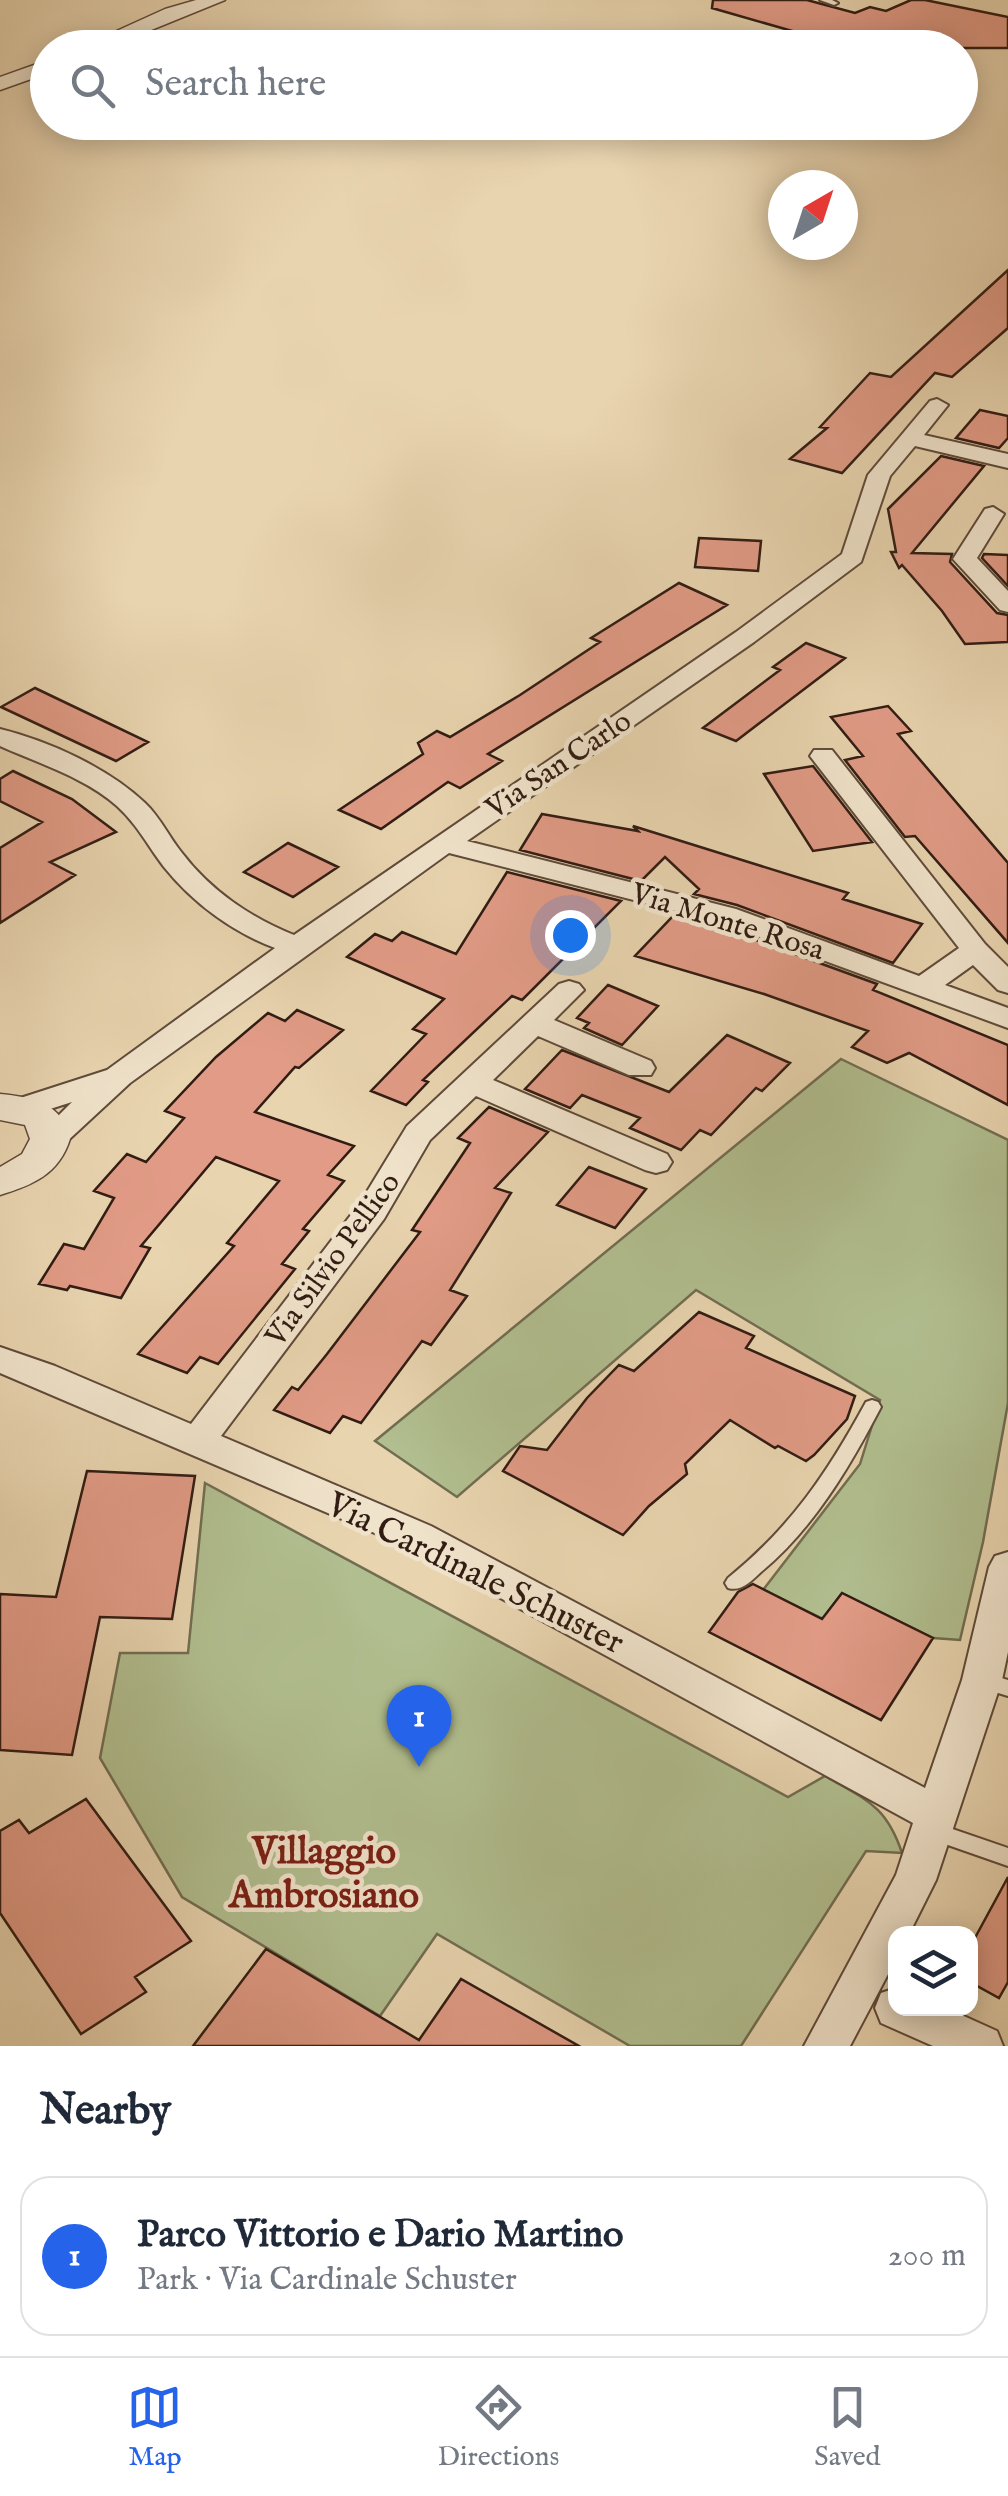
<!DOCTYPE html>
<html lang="en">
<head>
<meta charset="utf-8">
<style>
	body { margin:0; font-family:"IM FELL English",serif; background:#f6f6f7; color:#1f2937 }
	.controls { position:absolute; right:30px; bottom:30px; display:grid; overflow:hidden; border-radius:20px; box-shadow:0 5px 25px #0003 }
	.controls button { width:90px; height:90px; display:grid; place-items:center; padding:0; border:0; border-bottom:2px solid #e0e1e3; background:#fff; color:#1f2937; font:50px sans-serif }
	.compass { position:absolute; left:768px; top:170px; width:90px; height:90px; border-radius:50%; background:#fff; box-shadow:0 5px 25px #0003; rotate:39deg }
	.you { position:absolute; left:570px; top:935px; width:35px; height:35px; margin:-25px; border:8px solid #fff; border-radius:50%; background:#1a73e8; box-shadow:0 0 0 15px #1a73e833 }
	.badge { display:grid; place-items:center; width:65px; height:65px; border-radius:50%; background:#2563eb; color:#fff; font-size:32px; font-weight:700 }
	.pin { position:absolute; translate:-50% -82px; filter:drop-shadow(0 2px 5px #0008) }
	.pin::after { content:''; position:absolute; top:52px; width:35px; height:30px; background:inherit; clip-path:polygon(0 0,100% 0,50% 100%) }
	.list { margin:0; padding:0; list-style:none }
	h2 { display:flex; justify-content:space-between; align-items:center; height:130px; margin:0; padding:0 40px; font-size:42px }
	h2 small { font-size:32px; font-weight:400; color:#747a83 }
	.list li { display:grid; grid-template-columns:65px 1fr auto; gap:30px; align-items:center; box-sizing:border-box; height:160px; margin:0 20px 20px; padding:0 20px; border:2px solid #e0e1e3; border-radius:30px }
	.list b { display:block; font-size:38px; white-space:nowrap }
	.list p { margin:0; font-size:32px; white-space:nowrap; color:#747a83 }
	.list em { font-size:32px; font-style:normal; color:#747a83 }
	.icon { flex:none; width:55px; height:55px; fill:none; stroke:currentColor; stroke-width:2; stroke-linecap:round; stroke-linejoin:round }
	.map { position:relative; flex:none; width:1008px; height:2046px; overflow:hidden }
	.search { position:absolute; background:#fff; box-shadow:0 5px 25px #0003; left:30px; right:30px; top:30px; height:110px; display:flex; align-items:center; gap:25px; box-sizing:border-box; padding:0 35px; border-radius:55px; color:#747a83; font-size:38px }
	.sheet { height:310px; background:#fff }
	nav { display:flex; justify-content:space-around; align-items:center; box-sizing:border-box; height:140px; border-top:2px solid #e0e1e3; background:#fff; font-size:28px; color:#747a83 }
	nav a { display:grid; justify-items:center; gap:5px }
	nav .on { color:#2563eb }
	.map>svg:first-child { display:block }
	.green { fill:#b1be8f; stroke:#716d51; stroke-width:2.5 }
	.building { fill:#e19b86; stroke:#311c13; stroke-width:2.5 }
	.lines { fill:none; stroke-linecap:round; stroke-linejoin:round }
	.service-casing { stroke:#5f4a3a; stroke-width:4 }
	.minor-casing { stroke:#5f4a3a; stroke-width:4 }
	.tertiary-casing { stroke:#5f4a3a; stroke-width:3 }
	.service { fill:#f0e3cb; fill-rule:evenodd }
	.minor { fill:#f0e3cb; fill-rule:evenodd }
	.tertiary { fill:#f0e3cb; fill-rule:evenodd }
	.labels { text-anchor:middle; stroke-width:9; stroke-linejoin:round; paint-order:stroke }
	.street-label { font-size:30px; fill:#311c13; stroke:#f0e3cb }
	.near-street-label { font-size:35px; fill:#311c13; stroke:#f0e3cb }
	.near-neighbourhood-label { font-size:38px; font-weight:bold; fill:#7a1f14; stroke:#f0e3cb }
</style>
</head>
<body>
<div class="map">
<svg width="1008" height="2046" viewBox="0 0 1008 2046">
	<rect width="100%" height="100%" fill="#e8d4af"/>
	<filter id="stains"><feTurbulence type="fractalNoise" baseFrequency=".002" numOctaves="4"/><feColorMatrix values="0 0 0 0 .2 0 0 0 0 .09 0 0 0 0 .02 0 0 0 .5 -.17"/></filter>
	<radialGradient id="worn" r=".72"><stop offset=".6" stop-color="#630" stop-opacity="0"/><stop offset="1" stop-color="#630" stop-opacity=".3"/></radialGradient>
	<path class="green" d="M 841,1059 L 1008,1140 L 1008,1403 L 983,1542 L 960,1640 L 933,1638 L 842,1593 L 823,1619 L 763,1590 L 860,1464 L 880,1400 L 696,1290 L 457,1497 L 375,1441 Z
		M 205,1483 L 788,1797 L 825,1776 C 866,1800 886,1805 902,1853 L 866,1851 L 741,2046 L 630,2046 L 437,1934 L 380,2016 L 182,1897 L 100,1758 L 120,1653 L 188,1653 Z"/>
	<path class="building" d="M 713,0 L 807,0 L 855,13 L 870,7 L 886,11 L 911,0 L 925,0 L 1008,17 L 1008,48 L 886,48 L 827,32 L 813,37 L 712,8 Z
		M 1008,270 L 1008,328 L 952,377 L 935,373 L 842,473 L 790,459 L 827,428 L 820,427 L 870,373 L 891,377 Z
		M 980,410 L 1008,416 L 1008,438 L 999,448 L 956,438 Z
		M 941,456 L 984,466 L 912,553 L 952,554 L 950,562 L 997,613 L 1008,615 L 1008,642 L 965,644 L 942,611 L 902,565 L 899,568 L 891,552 L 896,552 L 888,509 Z
		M 699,538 L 761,541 L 758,571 L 695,567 Z
		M 984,554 L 1008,555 L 1008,586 L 982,558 Z
		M 679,583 L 727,605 L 488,754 L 502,761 L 460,788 L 448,782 L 381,829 L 339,810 L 423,754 L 418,743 L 437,731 L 450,737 L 520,695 L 600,642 L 591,638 Z
		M 806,643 L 845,658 L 736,741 L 703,728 L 780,670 L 773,667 Z
		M 35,688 L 106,722 L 148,742 L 116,761 L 1,707 Z
		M 888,706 L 911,731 L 898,734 L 1008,863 L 1008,943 L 915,836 L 905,837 L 845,760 L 863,756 L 831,717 Z
		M 813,766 L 872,842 L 813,851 L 764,774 Z
		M 13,771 L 72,799 L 116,832 L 50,862 L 75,875 L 0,923 L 0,848 L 42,822 L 0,801 L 0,779 Z
		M 542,814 L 638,831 L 633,826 L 848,893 L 843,899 L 922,924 L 893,963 L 737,905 L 694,894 L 699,889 L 665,857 L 641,881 L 520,850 Z
		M 288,843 L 338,867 L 293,897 L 244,872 Z
		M 507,872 L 621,901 L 522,1000 L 512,996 L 423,1080 L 428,1082 L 406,1105 L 371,1091 L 426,1034 L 413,1029 L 444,999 L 347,957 L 375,934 L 392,941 L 402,932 L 456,954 Z
		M 675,914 L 715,925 L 877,984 L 873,990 L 1008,1045 L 1008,1105 L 909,1053 L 887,1063 L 852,1047 L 868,1031 L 764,994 L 635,956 Z
		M 608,985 L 658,1006 L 622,1045 L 584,1028 L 589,1023 L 577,1018 Z
		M 297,1010 L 343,1030 L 299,1068 L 295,1067 L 255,1112 L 354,1146 L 328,1175 L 344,1181 L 303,1229 L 309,1231 L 282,1264 L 295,1269 L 218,1364 L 200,1357 L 187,1373 L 138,1354 L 234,1246 L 227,1243 L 279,1181 L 216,1157 L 141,1246 L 150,1248 L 121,1298 L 70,1286 L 67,1290 L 39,1284 L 64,1244 L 84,1249 L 114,1198 L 94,1191 L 127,1154 L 146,1162 L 184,1118 L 165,1111 L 216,1057 L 268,1013 L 285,1021 Z
		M 727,1035 L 790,1063 L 762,1091 L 756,1088 L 711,1135 L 700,1130 L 681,1150 L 630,1128 L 640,1118 L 582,1095 L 570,1108 L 525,1089 L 562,1050 L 669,1092 Z
		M 489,1107 L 548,1132 L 495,1188 L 511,1193 L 450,1290 L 467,1296 L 431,1345 L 422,1341 L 361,1423 L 343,1416 L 330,1433 L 274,1410 L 292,1387 L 298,1390 L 327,1354 L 420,1232 L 412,1230 L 470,1143 L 458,1138 Z
		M 589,1167 L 646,1189 L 615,1228 L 557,1205 Z
		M 699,1312 L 754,1336 L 746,1348 L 855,1396 L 847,1419 L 814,1455 L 806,1461 L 778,1446 L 775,1448 L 730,1420 L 685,1464 L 687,1474 L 649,1506 L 623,1535 L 503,1471 L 520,1446 L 547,1450 L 587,1398 L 619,1365 L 634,1371 Z
		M 87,1471 L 195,1476 L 172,1619 L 100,1617 L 72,1755 L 0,1750 L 0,1594 L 56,1597 Z
		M 753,1584 L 822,1619 L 842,1593 L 933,1638 L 881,1720 L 709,1632 L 738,1592 Z
		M 86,1799 L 191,1941 L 135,1977 L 146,1992 L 81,2034 L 0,1913 L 0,1831 L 19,1820 L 29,1833 Z
		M 1008,1877 L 1008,1982 L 999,1998 L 970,1982 L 970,1947 Z
		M 266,1949 L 419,2040 L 461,1979 L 579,2046 L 193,2046 Z"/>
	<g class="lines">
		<g class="service-casing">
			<path id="service" d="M 820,0 L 832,0 L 838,3 L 834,5 Z
				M 872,1400 L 878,1402 L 881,1407 C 849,1468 814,1528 761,1572 C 751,1581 742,1592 728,1588 L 725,1583 L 728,1578 C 791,1527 828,1472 866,1402 Z
				M 982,1672 L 1008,1680 L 1008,1696 L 975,1686 L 972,1680 L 975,1674 Z
				M 932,1822 L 1008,1848 L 1008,1866 L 925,1837 L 922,1831 L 925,1825 Z"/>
		</g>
		<g class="minor-casing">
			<path id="minor" d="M 937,399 L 948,405 L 924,435 L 1008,454 L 1008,468 L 915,446 L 890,476 L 861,562 L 754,642 L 467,841 L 736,909 L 919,976 L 959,948 L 810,756 L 814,750 L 832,750 L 985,944 L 1008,967 L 1008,993 L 998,990 L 973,965 L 945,985 L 1008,1008 L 1008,1028 L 716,921 L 449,853 L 130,1083 L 63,1145 L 52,1149 L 41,1145 L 36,1138 L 72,1102 L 19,1119 L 8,1116 L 3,1109 L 8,1102 L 107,1070 L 275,948 C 232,932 193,903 164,867 C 148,846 137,824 117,806 C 84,777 40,764 0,746 L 0,729 C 49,741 108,768 145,803 C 160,817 169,837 182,853 C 210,890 251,918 294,935 L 736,632 L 842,554 L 868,475 L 930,401 Z
				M 993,507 L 1004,514 L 977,558 L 1008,591 L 1008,612 L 1000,610 L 953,559 L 985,509 Z
				M 569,981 L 579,984 L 584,990 L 554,1020 L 651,1061 L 655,1068 L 651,1075 L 629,1075 L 538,1036 L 493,1080 L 667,1154 L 672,1162 L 667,1170 L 656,1173 L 645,1170 L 476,1096 L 430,1140 L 384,1219 L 221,1436 L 431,1526 L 925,1788 L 962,1680 L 989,1567 L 995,1556 L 1008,1552 L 1008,1652 L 1002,1680 L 936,1880 L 909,1934 L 896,1934 L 896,1959 L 850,2046 L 804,2046 L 896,1875 L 913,1823 L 405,1546 L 0,1373 L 0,1347 L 55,1366 L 191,1424 L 360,1203 L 407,1126 L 559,984 Z
				M 896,1988 L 896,2008 L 946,2008 L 997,2031 L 1003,2046 L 933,2046 L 881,2023 L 875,2008 L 881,1993 Z"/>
		</g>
		<g class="tertiary-casing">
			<path id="tertiary" d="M 196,0 L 225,0 L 107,48 L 79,48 L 165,9 Z
				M 48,60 L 48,73 L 0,90 L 0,77 Z
				M 0,1094 C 32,1097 63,1103 70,1139 C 59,1174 33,1185 0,1195 L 0,1167 L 22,1154 L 30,1139 L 25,1125 L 0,1120 Z"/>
		</g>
		<use href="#service" class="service"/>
		<use href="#minor" class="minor"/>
		<use href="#tertiary" class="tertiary"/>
	</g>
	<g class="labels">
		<g class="street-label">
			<text transform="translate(558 764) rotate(-34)" y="10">Via San Carlo</text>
			<text transform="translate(728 921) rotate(17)" y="10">Via Monte Rosa</text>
			<text transform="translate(332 1259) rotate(-54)" y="10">Via Silvio Pellico</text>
		</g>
		<g class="near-street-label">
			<text transform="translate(476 1572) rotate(26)" y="12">Via Cardinale Schuster</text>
		</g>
		<g class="near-neighbourhood-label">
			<text x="324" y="1863">Villaggio<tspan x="324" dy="44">Ambrosiano</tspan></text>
		</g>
	</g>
	<rect width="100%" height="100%" filter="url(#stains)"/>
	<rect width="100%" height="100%" fill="url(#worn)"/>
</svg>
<div class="controls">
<button><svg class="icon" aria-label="layers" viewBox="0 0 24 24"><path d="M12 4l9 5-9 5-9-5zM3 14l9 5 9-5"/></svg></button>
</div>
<svg class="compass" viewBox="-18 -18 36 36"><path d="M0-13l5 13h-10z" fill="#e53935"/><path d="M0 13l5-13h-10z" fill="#747a83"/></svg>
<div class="you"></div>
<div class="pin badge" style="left:419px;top:1767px">1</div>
<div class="search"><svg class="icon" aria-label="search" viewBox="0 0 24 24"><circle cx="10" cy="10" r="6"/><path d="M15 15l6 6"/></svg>Search here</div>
</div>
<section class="sheet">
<h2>Nearby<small></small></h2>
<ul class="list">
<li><span class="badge">1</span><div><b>Parco Vittorio e Dario Martino</b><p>Park · Via Cardinale Schuster</p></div><em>200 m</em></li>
</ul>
</section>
<nav>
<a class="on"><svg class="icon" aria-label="map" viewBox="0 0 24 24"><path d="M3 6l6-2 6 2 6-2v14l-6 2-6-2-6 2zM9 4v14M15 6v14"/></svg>Map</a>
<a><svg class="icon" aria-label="directions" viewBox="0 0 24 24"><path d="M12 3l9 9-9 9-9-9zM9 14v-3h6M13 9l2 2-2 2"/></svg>Directions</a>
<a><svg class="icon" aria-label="saved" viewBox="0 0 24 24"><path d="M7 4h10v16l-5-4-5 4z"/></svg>Saved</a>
</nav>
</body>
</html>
